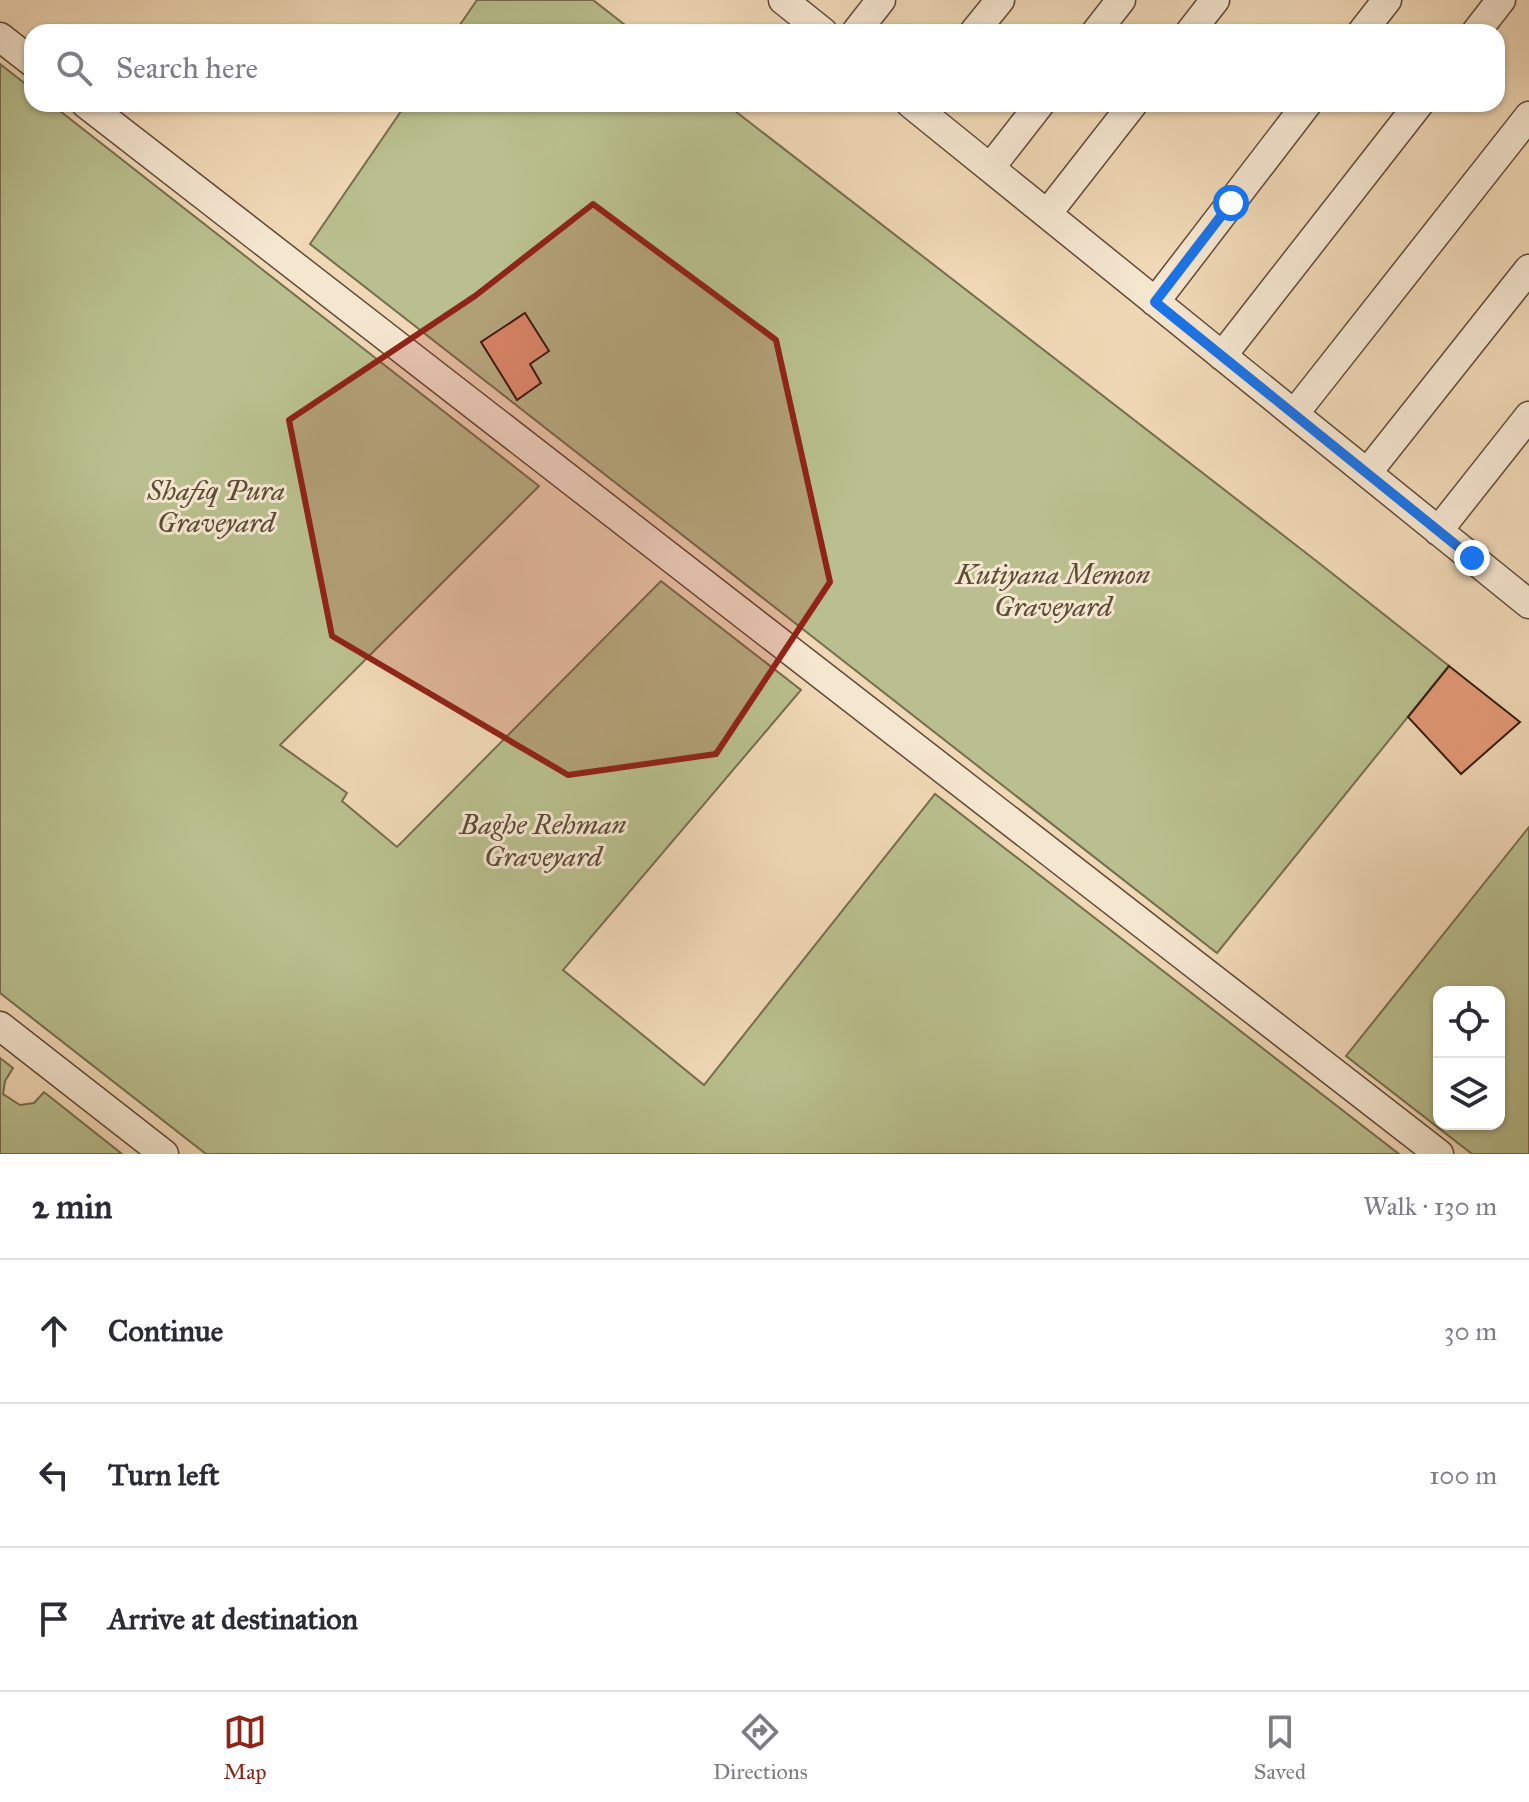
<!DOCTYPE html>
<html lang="en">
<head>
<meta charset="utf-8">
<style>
	body { margin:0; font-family:"IM FELL Great Primer",serif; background:#f7f7f7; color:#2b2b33 }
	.controls { position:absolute; right:24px; bottom:24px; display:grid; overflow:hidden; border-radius:16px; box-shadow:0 2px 6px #0004 }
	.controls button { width:72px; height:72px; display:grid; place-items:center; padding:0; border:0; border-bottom:2px solid #e1e1e2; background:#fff; color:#2b2b33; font:40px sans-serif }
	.stop { position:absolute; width:24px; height:24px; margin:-18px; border:6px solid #1a73e8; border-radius:50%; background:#fff }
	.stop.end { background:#1a73e8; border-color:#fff; box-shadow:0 2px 8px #0008 }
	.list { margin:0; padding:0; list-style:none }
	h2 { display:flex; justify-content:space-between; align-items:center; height:104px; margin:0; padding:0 32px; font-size:34px }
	h2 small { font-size:26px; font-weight:400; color:#7c7c81 }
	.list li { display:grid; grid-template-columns:52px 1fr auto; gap:24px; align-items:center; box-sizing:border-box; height:144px; padding:0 32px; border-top:2px solid #e1e1e2 }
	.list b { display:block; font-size:30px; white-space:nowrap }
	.list em { font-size:26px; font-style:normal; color:#7c7c81 }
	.icon { flex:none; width:44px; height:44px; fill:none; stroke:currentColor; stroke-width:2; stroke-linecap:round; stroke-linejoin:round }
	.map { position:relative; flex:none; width:1529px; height:1154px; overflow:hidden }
	.search { position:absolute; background:#fff; box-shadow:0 2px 6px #0004; left:24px; right:24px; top:24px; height:88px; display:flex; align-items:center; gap:20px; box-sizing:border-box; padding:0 28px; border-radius:24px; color:#7c7c81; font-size:30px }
	.sheet { height:536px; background:#fff }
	nav { display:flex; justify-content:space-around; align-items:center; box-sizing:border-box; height:112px; border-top:2px solid #e1e1e2; background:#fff; font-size:22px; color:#7c7c81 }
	nav a { display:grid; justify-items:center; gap:4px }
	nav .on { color:#8f2418 }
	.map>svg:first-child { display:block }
	.green { fill:#b9bf8e; stroke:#766d50; stroke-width:2; fill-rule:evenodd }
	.building { fill:#e49976; stroke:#331b11; stroke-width:2 }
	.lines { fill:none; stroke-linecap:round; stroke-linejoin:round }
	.minor-casing { stroke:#624a3a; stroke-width:31 }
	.minor { stroke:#f5e6d0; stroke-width:28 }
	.route { stroke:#1a73e8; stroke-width:10 }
	.marked { fill:#8f2418; fill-opacity:0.2; stroke:#8f2418; stroke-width:6; stroke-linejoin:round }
	.labels { text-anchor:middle; stroke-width:6; stroke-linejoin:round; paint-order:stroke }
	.park-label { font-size:28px; font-style:italic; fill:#5b4c36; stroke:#f5e6d0 }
</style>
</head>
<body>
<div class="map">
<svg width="1529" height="1154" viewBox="0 0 1529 1154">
	<rect width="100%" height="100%" fill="#f0d8b6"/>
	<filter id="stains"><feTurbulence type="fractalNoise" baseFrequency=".0025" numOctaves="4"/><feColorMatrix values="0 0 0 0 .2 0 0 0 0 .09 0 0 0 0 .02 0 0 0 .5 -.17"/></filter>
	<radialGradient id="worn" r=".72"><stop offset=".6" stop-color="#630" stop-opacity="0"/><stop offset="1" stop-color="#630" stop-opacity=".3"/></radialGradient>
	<path class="green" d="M 477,0 L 593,0 L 634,32 L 455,32 Z
		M 0,64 L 32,89 L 32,104 L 51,104 L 539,486 L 280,745 L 347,793 L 342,801 L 397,847 L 661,581 L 801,690 L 563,970 L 704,1085 L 935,794 L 1399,1154 L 206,1154 L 0,993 Z
		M 406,104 L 726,104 L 1319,563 L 1449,666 L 1217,953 L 310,244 Z
		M 1529,827 L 1529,1154 L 1472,1154 L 1346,1056 ZM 1439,992 L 1499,992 L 1499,1124 L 1439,1124 Z
		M 0,1058 L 13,1068 L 5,1081 L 3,1094 L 20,1105 L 34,1103 L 44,1092 L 122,1154 L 0,1154 Z"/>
	<path class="building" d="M 525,313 L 549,351 L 530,364 L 541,383 L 517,400 L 481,342 Z
		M 1449,666 L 1520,722 L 1461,774 L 1408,717 Z"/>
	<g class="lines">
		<g class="minor-casing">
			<path id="minor" d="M 783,0 L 823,32
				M 856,32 L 881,0
				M 974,32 L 1000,0
				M 1096,32 L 1121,0
				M 1190,32 L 1215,0
				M 1362,32 L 1387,0
				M 1476,32 L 1501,0
				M 0,37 L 32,62
				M 86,104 L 1439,1154
				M 911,104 L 1529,604
				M 990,168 L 1040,104
				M 1047,214 L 1133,104
				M 1155,302 L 1307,104
				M 1222,356 L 1419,104
				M 1294,414 L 1529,116
				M 1367,473 L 1529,269
				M 1438,531 L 1529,416
				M 0,1026 L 164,1154"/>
		</g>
		<use href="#minor" class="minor"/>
	</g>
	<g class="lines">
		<path class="route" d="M 1231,203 L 1155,302 L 1472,558"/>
	</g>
	<path class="marked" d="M 593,204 L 776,340 L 830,582 L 716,754 L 568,775 L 332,636 L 289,420 L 475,296 Z"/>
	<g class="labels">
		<g class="park-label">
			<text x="216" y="500">Shafiq Pura<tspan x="216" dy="32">Graveyard</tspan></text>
			<text x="1053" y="584">Kutiyana Memon<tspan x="1053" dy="32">Graveyard</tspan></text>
			<text x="543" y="834">Baghe Rehman<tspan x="543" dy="32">Graveyard</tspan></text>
		</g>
	</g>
	<rect width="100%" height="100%" filter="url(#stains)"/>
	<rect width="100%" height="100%" fill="url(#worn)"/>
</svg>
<div class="controls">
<button><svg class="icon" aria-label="locate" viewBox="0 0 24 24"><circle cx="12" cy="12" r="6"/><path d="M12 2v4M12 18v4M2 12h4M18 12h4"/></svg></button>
<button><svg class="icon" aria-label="layers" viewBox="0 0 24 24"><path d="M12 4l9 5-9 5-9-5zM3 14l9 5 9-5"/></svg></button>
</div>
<div class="stop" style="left:1231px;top:203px"></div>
<div class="stop end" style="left:1472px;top:558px"></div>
<div class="search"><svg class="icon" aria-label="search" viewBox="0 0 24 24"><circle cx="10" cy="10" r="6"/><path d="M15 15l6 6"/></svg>Search here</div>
</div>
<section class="sheet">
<h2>2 min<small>Walk · 130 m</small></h2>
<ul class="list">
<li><svg class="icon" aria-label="ahead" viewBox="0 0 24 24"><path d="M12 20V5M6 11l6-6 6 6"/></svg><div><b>Continue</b></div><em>30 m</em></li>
<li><svg class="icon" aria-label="left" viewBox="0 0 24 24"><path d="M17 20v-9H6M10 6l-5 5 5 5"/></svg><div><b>Turn left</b></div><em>100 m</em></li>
<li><svg class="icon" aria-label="arrive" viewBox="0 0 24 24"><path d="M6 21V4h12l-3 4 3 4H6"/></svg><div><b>Arrive at destination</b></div></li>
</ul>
</section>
<nav>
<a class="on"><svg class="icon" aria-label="map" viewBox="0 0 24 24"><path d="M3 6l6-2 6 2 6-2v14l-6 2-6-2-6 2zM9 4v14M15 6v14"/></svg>Map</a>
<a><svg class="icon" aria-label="directions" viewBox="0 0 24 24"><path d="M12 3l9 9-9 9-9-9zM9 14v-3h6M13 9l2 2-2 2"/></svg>Directions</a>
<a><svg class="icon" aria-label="saved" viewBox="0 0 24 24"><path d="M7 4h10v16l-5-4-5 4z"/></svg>Saved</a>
</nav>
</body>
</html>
